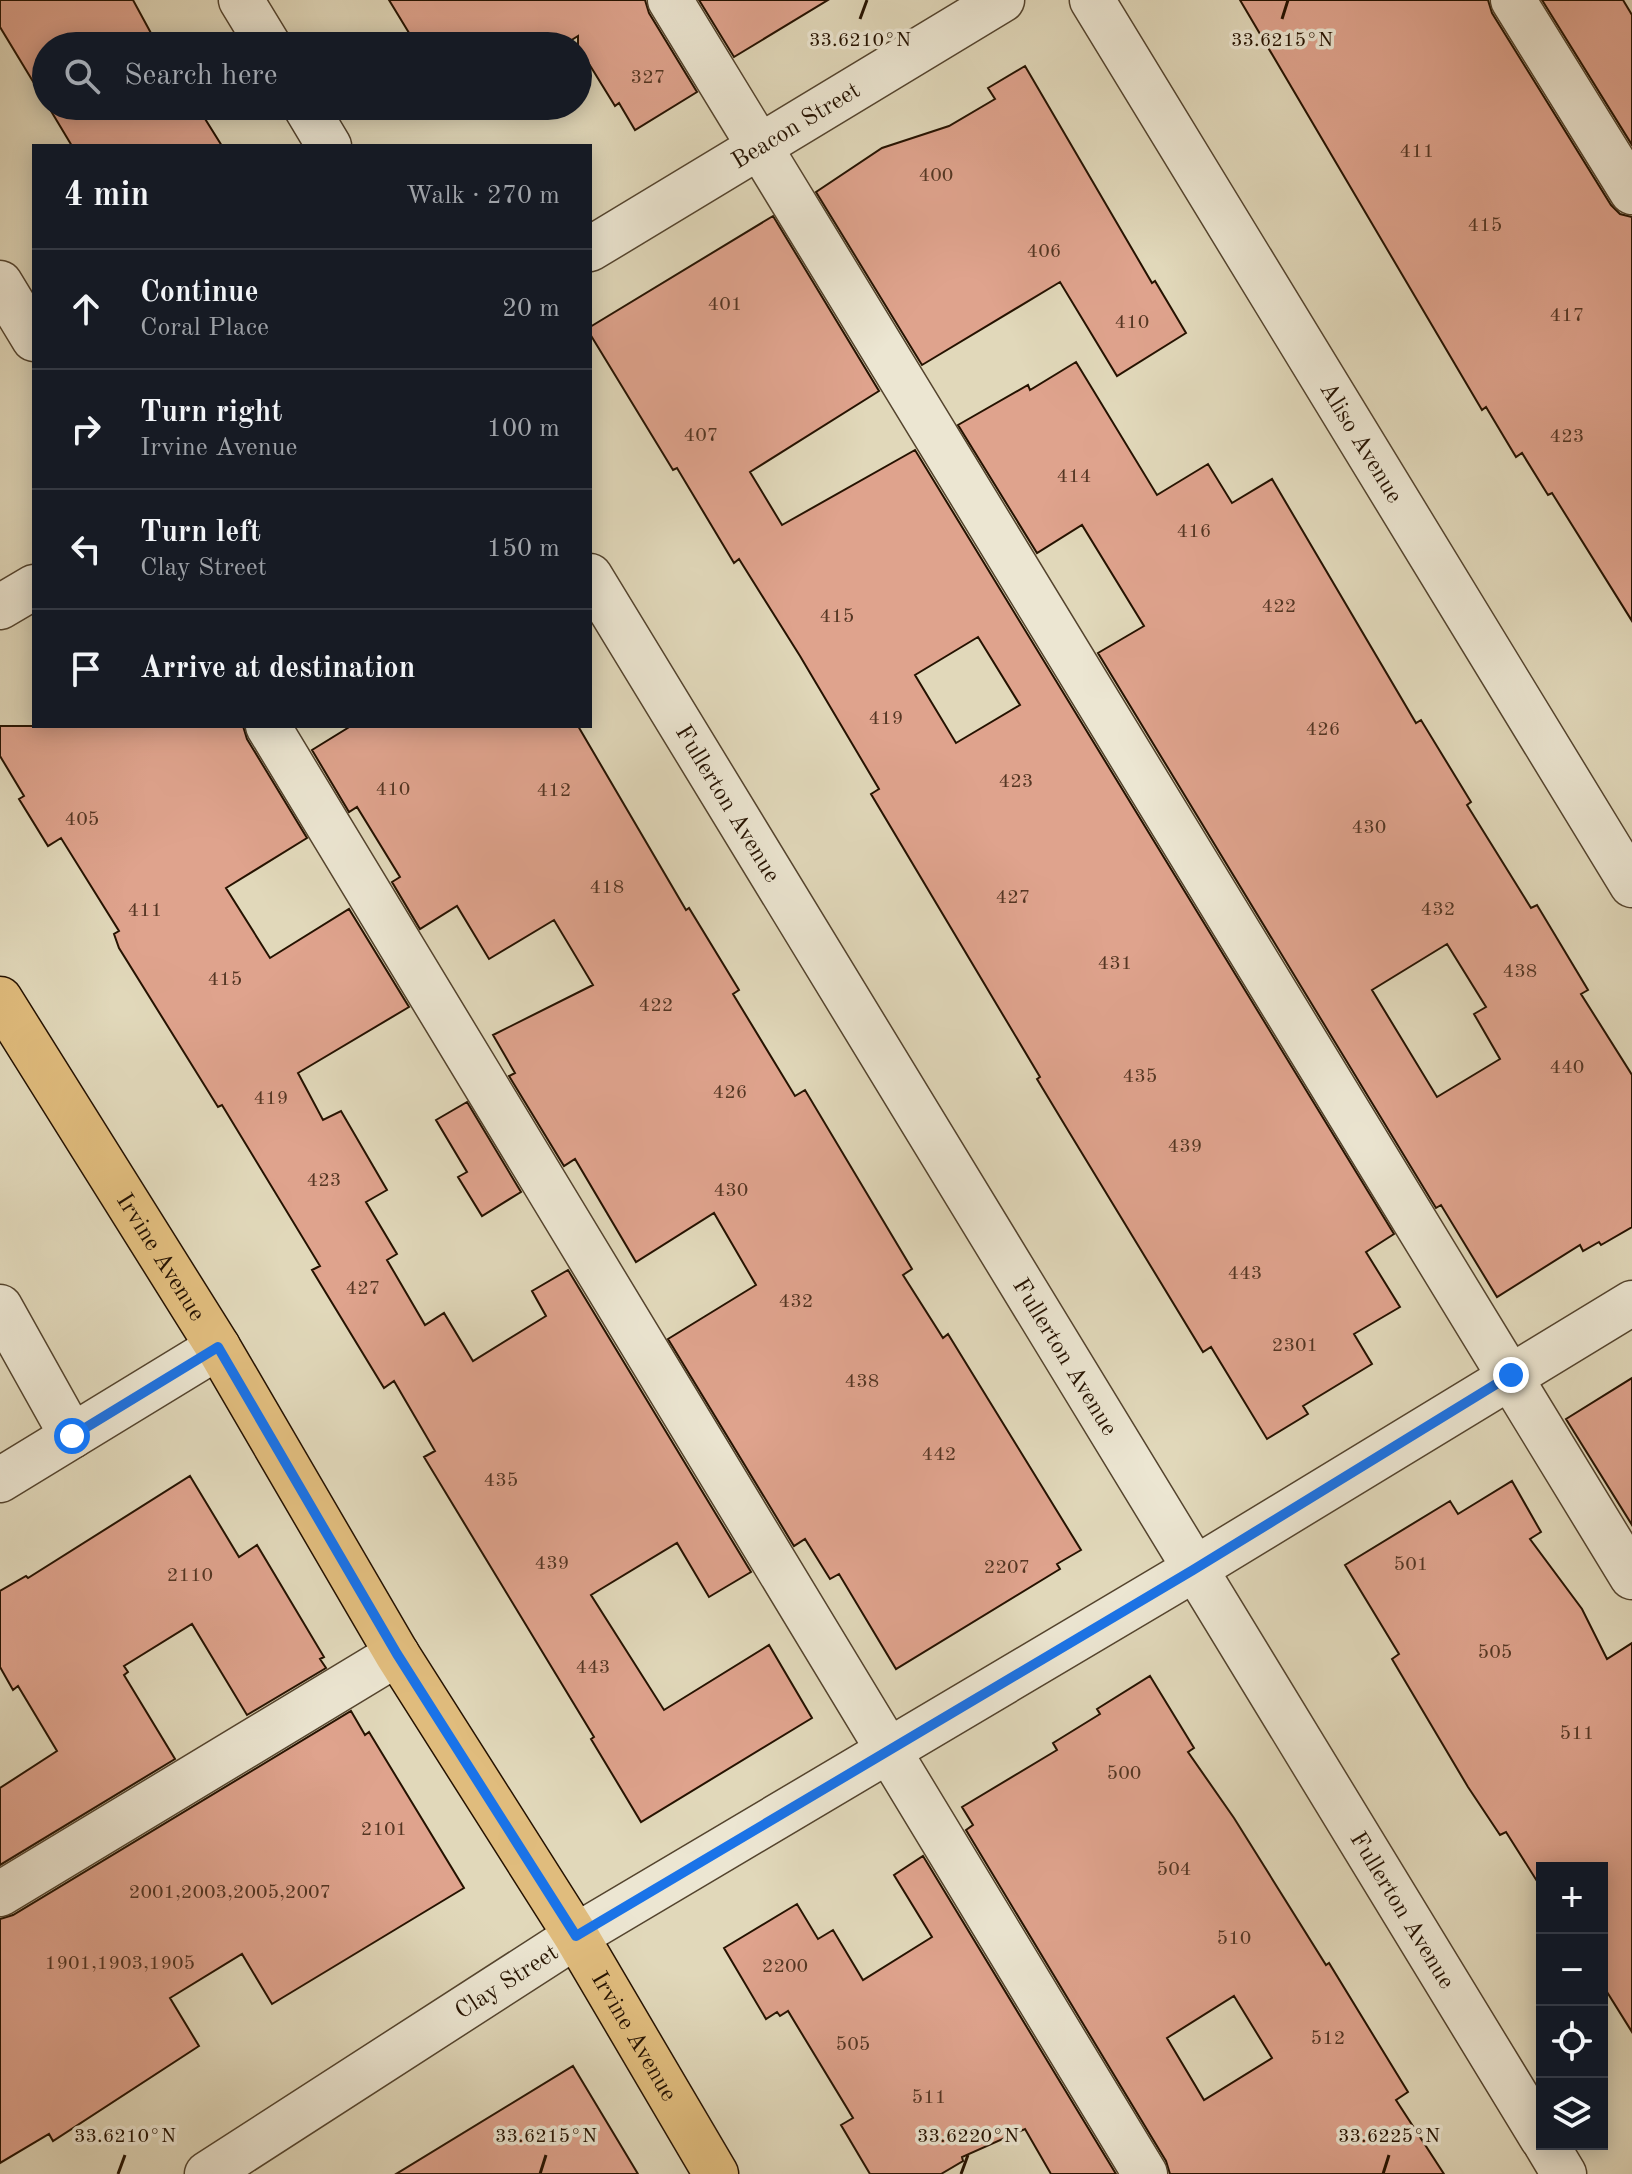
<!DOCTYPE html>
<html lang="en">
<head>
<meta charset="utf-8">
<style>
	body { margin:0; font-family:"Old Standard TT",serif; background:#20242c; color:#f1f3f6 }
	.controls { position:absolute; right:24px; bottom:24px; display:grid; overflow:hidden; border-radius:0px; box-shadow:0 4px 20px #0003 }
	.controls button { width:72px; height:72px; display:grid; place-items:center; padding:0; border:0; border-bottom:2px solid #363941; background:#171b24; color:#f1f3f6; font:40px sans-serif }
	.stop { position:absolute; width:24px; height:24px; margin:-18px; border:6px solid #1a73e8; border-radius:50%; background:#fff }
	.stop.end { background:#1a73e8; border-color:#fff; box-shadow:0 2px 8px #0008 }
	.list { margin:0; padding:0; list-style:none }
	h2 { display:flex; justify-content:space-between; align-items:center; height:104px; margin:0; padding:0 32px; font-size:34px }
	h2 small { font-size:26px; font-weight:400; color:#9ea1a6 }
	.list li { display:grid; grid-template-columns:52px 1fr auto; gap:24px; align-items:center; box-sizing:border-box; height:120px; padding:0 32px; border-top:2px solid #363941 }
	.list b { display:block; font-size:30px; white-space:nowrap }
	.list p { margin:0; font-size:26px; white-space:nowrap; color:#9ea1a6 }
	.list em { font-size:26px; font-style:normal; color:#9ea1a6 }
	.icon { flex:none; width:44px; height:44px; fill:none; stroke:currentColor; stroke-width:2; stroke-linecap:round; stroke-linejoin:round }
	.map { position:relative; flex:none; width:1632px; height:2174px; overflow:hidden }
	.search { position:absolute; background:#171b24; box-shadow:0 4px 20px #0003; left:32px; top:32px; width:560px; height:88px; display:flex; align-items:center; gap:20px; box-sizing:border-box; padding:0 28px; border-radius:44px; color:#9ea1a6; font-size:30px }
	.panel { position:absolute; background:#171b24; box-shadow:0 4px 20px #0003; left:32px; top:144px; width:560px; height:584px; border-radius:0px }
	.map>svg:first-child { display:block }
	.building { fill:#dfa38d; stroke:#251200; stroke-width:2; fill-rule:evenodd }
	.lines { fill:none; stroke-linecap:round; stroke-linejoin:round }
	.minor-casing { stroke:#54442e; stroke-width:47 }
	.major-casing { stroke:#251200; stroke-width:47 }
	.minor { stroke:#ece6d2; stroke-width:44 }
	.major { stroke:#e0bc7d; stroke-width:44 }
	.route { stroke:#1a73e8; stroke-width:10 }
	.ticks { fill:none; stroke:#251200; stroke-width:3 }
	.labels { text-anchor:middle; stroke-width:7; stroke-linejoin:round; paint-order:stroke }
	.number-label { font-size:20px; fill:#543623 }
	.street-label { font-size:24px; fill:#251200; stroke:#ece6d2 }
	.ticks-label { font-size:20px; text-anchor:middle; fill:#251200; stroke:#ece6d2; stroke-width:7; stroke-linejoin:round; paint-order:stroke }
</style>
</head>
<body>
<div class="map">
<svg width="1632" height="2174" viewBox="0 0 1632 2174">
	<rect width="100%" height="100%" fill="#e1d8ba"/>
	<filter id="stains"><feTurbulence type="fractalNoise" baseFrequency=".0025" numOctaves="4"/><feColorMatrix values="0 0 0 0 .2 0 0 0 0 .09 0 0 0 0 .02 0 0 0 .5 -.17"/></filter>
	<radialGradient id="worn" r=".72"><stop offset=".6" stop-color="#630" stop-opacity="0"/><stop offset="1" stop-color="#630" stop-opacity=".3"/></radialGradient>
	<path class="building" d="M 0,0 L 133,0 L 158,46 L 46,46 L 46,103 L 0,27 Z
		M 389,0 L 645,0 L 649,13 L 697,92 L 635,130 L 619,103 L 615,106 L 578,46 L 578,36 L 562,46 L 417,46 Z
		M 699,0 L 828,0 L 734,57 Z
		M 1240,0 L 1488,0 L 1492,13 L 1611,205 L 1620,214 L 1632,217 L 1632,621 L 1552,493 L 1548,495 L 1522,453 L 1516,457 L 1486,407 L 1482,410 Z
		M 1542,0 L 1623,0 L 1632,15 L 1632,145 Z
		M 1025,66 L 1152,283 L 1155,281 L 1186,333 L 1117,376 L 1060,282 L 922,365 L 816,192 L 882,148 L 949,126 L 995,99 L 988,88 Z
		M 48,106 L 197,106 L 222,146 L 72,146 Z
		M 773,216 L 879,391 L 750,472 L 782,525 L 915,450 L 1394,1234 L 1366,1252 L 1400,1307 L 1354,1334 L 1372,1364 L 1303,1406 L 1308,1414 L 1267,1439 L 1211,1347 L 1203,1352 L 1066,1127 L 1037,1079 L 1040,1077 L 871,794 L 879,789 L 800,656 L 739,559 L 734,563 L 677,468 L 673,470 L 590,334 L 590,327 ZM 978,637 L 1020,705 L 956,743 L 915,675 Z
		M 1076,362 L 1157,495 L 1208,464 L 1232,503 L 1272,479 L 1416,723 L 1421,720 L 1471,802 L 1467,805 L 1531,908 L 1537,905 L 1588,990 L 1581,994 L 1632,1075 L 1632,1227 L 1601,1245 L 1599,1242 L 1583,1251 L 1580,1245 L 1497,1297 L 1441,1205 L 1436,1208 L 1098,653 L 1144,626 L 1082,525 L 1037,553 L 958,425 L 1028,385 L 1030,390 ZM 1447,944 L 1486,1007 L 1474,1014 L 1500,1059 L 1437,1097 L 1372,990 Z
		M 0,726 L 243,726 L 247,739 L 307,838 L 226,888 L 270,958 L 349,909 L 409,1007 L 298,1073 L 323,1120 L 341,1111 L 387,1190 L 366,1202 L 397,1254 L 387,1260 L 425,1325 L 444,1313 L 473,1361 L 546,1316 L 532,1291 L 568,1270 L 751,1572 L 709,1597 L 677,1543 L 591,1595 L 664,1710 L 769,1645 L 812,1718 L 641,1822 L 591,1739 L 594,1737 L 424,1457 L 435,1451 L 394,1381 L 384,1388 L 312,1270 L 320,1266 L 222,1105 L 218,1107 L 119,948 L 114,934 L 119,931 L 61,838 L 48,846 L 19,799 L 24,796 L 0,756 Z
		M 351,726 L 578,726 L 686,910 L 689,908 L 739,990 L 733,994 L 795,1096 L 805,1090 L 912,1269 L 903,1275 L 943,1338 L 948,1334 L 1081,1550 L 1057,1564 L 1060,1569 L 896,1669 L 839,1574 L 830,1579 L 805,1539 L 794,1546 L 668,1339 L 756,1285 L 714,1213 L 636,1262 L 575,1159 L 564,1166 L 509,1076 L 515,1073 L 493,1035 L 593,985 L 554,920 L 489,959 L 457,906 L 420,929 L 392,882 L 400,877 L 357,807 L 349,812 L 312,750 Z
		M 467,1102 L 521,1192 L 482,1216 L 458,1177 L 467,1172 L 436,1120 Z
		M 1632,1378 L 1632,1525 L 1566,1419 Z
		M 190,1476 L 239,1557 L 257,1545 L 324,1657 L 320,1659 L 326,1668 L 247,1715 L 192,1624 L 124,1666 L 128,1672 L 124,1675 L 175,1759 L 0,1865 L 0,1788 L 57,1751 L 18,1686 L 13,1690 L 0,1667 L 0,1591 L 26,1576 L 28,1578 Z
		M 1512,1481 L 1541,1532 L 1530,1539 L 1582,1609 L 1607,1659 L 1632,1643 L 1632,2032 L 1602,1984 L 1602,1868 L 1542,1868 L 1542,1889 L 1506,1832 L 1500,1835 L 1468,1787 L 1392,1659 L 1399,1654 L 1345,1565 L 1450,1501 L 1458,1514 Z
		M 1150,1676 L 1194,1748 L 1188,1752 L 1234,1818 L 1326,1965 L 1329,1963 L 1408,2092 L 1396,2100 L 1444,2174 L 1170,2174 L 1166,2161 L 966,1830 L 973,1825 L 962,1807 L 1057,1750 L 1053,1743 L 1100,1714 L 1097,1709 ZM 1234,1996 L 1272,2058 L 1204,2100 L 1167,2038 Z
		M 351,1711 L 365,1735 L 369,1732 L 464,1888 L 272,2004 L 242,1954 L 170,1998 L 199,2046 L 53,2141 L 49,2134 L 0,2163 L 0,1919 L 13,1915 Z
		M 923,1856 L 1116,2174 L 1051,2174 L 1025,2129 L 962,2157 L 963,2161 L 941,2174 L 870,2174 L 841,2125 L 853,2118 L 788,2011 L 780,2016 L 777,2012 L 766,2019 L 724,1948 L 797,1904 L 818,1939 L 833,1930 L 863,1980 L 932,1937 L 894,1875 Z
		M 573,2066 L 638,2174 L 396,2174 Z"/>
	<g class="lines">
		<g class="minor-casing">
			<g id="minor">
				<path d="M 241,0 L 269,46"/>
				<path d="M 670,0 L 1632,1577"/>
				<path id="s1" d="M 1092,0 L 1632,885"/>
				<path d="M 1513,0 L 1632,192"/>
				<path d="M 305,106 L 329,146"/>
				<path id="s2" d="M 590,249 L 1002,0"/>
				<path d="M 0,283 L 34,339"/>
				<path id="s3" d="M 590,576 L 1542,2138"/>
				<path d="M 0,607 L 34,587"/>
				<path d="M 268,726 L 1145,2174"/>
				<path d="M 0,1307 L 72,1436"/>
				<path d="M 0,1480 L 218,1347"/>
				<path d="M 0,1894 L 397,1654"/>
				<path d="M 1546,2144 L 1564,2174"/>
				<path id="s4" d="M 207,2174 L 576,1936 L 1193,1570 L 1632,1303"/>
			</g>
		</g>
		<g class="major-casing">
			<g id="major">
				<path id="s5" d="M 0,999 L 218,1347 L 397,1654 L 576,1936 L 716,2174"/>
			</g>
		</g>
		<use href="#minor" class="minor"/>
		<use href="#major" class="major"/>
	</g>
	<g class="lines">
		<path class="route" d="M 72,1436 L 218,1347 L 397,1654 L 576,1936 L 1193,1570 L 1511,1375"/>
	</g>
	<path class="ticks" d="M 860,19 L 867,0M 1282,19 L 1288,0M 118,2174 L 125,2155M 540,2174 L 546,2155M 961,2174 L 968,2155M 1383,2174 L 1389,2155"/>
	<g class="labels">
		<g class="number-label">
			<text x="648" y="83">327</text>
			<text x="1417" y="157">411</text>
			<text x="936" y="181">400</text>
			<text x="1485" y="231">415</text>
			<text x="1044" y="257">406</text>
			<text x="725" y="310">401</text>
			<text x="1567" y="321">417</text>
			<text x="1132" y="328">410</text>
			<text x="701" y="441">407</text>
			<text x="1567" y="442">423</text>
			<text x="1074" y="482">414</text>
			<text x="1194" y="537">416</text>
			<text x="1279" y="612">422</text>
			<text x="837" y="622">415</text>
			<text x="886" y="724">419</text>
			<text x="1323" y="735">426</text>
			<text x="1016" y="787">423</text>
			<text x="393" y="795">410</text>
			<text x="554" y="796">412</text>
			<text x="82" y="825">405</text>
			<text x="1369" y="833">430</text>
			<text x="607" y="893">418</text>
			<text x="1013" y="903">427</text>
			<text x="1438" y="915">432</text>
			<text x="145" y="916">411</text>
			<text x="1115" y="969">431</text>
			<text x="1520" y="977">438</text>
			<text x="225" y="985">415</text>
			<text x="656" y="1011">422</text>
			<text x="1567" y="1073">440</text>
			<text x="1140" y="1082">435</text>
			<text x="730" y="1098">426</text>
			<text x="271" y="1104">419</text>
			<text x="1185" y="1152">439</text>
			<text x="324" y="1186">423</text>
			<text x="731" y="1196">430</text>
			<text x="1245" y="1279">443</text>
			<text x="363" y="1294">427</text>
			<text x="796" y="1307">432</text>
			<text x="1295" y="1351">2301</text>
			<text x="862" y="1387">438</text>
			<text x="939" y="1460">442</text>
			<text x="501" y="1486">435</text>
			<text x="552" y="1569">439</text>
			<text x="1411" y="1570">501</text>
			<text x="1007" y="1573">2207</text>
			<text x="190" y="1581">2110</text>
			<text x="1495" y="1658">505</text>
			<text x="593" y="1673">443</text>
			<text x="1577" y="1739">511</text>
			<text x="1124" y="1779">500</text>
			<text x="384" y="1835">2101</text>
			<text x="1174" y="1875">504</text>
			<text x="230" y="1898">2001,2003,2005,2007</text>
			<text x="1234" y="1944">510</text>
			<text x="120" y="1969">1901,1903,1905</text>
			<text x="785" y="1972">2200</text>
			<text x="1328" y="2044">512</text>
			<text x="853" y="2050">505</text>
			<text x="929" y="2103">511</text>
		</g>
		<g class="street-label">
			<text dy="8" stroke="none"><textPath href="#s2" startOffset="240">Beacon Street</textPath></text>
			<text dy="8" stroke="none"><textPath href="#s1" startOffset="518">Aliso Avenue</textPath></text>
			<text dy="8" stroke="none"><textPath href="#s3" startOffset="266">Fullerton Avenue</textPath></text>
			<text dy="8" stroke="none"><textPath href="#s5" startOffset="304">Irvine Avenue</textPath></text>
			<text dy="8" stroke="none"><textPath href="#s3" startOffset="914">Fullerton Avenue</textPath></text>
			<text dy="8" stroke="none"><textPath href="#s3" startOffset="1562">Fullerton Avenue</textPath></text>
			<text dy="8" stroke="none"><textPath href="#s4" startOffset="356">Clay Street</textPath></text>
			<text dy="8" stroke="none"><textPath href="#s5" startOffset="1216">Irvine Avenue</textPath></text>
		</g>
	</g>
	<g class="ticks-label">
		<text x="860" y="46">33.6210°N</text>
		<text x="1282" y="46">33.6215°N</text>
		<text x="125" y="2142">33.6210°N</text>
		<text x="546" y="2142">33.6215°N</text>
		<text x="968" y="2142">33.6220°N</text>
		<text x="1389" y="2142">33.6225°N</text>
	</g>
	<rect width="100%" height="100%" filter="url(#stains)"/>
	<rect width="100%" height="100%" fill="url(#worn)"/>
</svg>
<div class="controls">
<button>+</button>
<button>−</button>
<button><svg class="icon" aria-label="locate" viewBox="0 0 24 24"><circle cx="12" cy="12" r="6"/><path d="M12 2v4M12 18v4M2 12h4M18 12h4"/></svg></button>
<button><svg class="icon" aria-label="layers" viewBox="0 0 24 24"><path d="M12 4l9 5-9 5-9-5zM3 14l9 5 9-5"/></svg></button>
</div>
<div class="stop" style="left:72px;top:1436px"></div>
<div class="stop end" style="left:1511px;top:1375px"></div>
<div class="search"><svg class="icon" aria-label="search" viewBox="0 0 24 24"><circle cx="10" cy="10" r="6"/><path d="M15 15l6 6"/></svg>Search here</div>
<section class="panel">
<h2>4 min<small>Walk · 270 m</small></h2>
<ul class="list">
<li><svg class="icon" aria-label="ahead" viewBox="0 0 24 24"><path d="M12 20V5M6 11l6-6 6 6"/></svg><div><b>Continue</b><p>Coral Place</p></div><em>20 m</em></li>
<li><svg class="icon" aria-label="right" viewBox="0 0 24 24"><path d="M7 20v-9h11M14 6l5 5-5 5"/></svg><div><b>Turn right</b><p>Irvine Avenue</p></div><em>100 m</em></li>
<li><svg class="icon" aria-label="left" viewBox="0 0 24 24"><path d="M17 20v-9H6M10 6l-5 5 5 5"/></svg><div><b>Turn left</b><p>Clay Street</p></div><em>150 m</em></li>
<li><svg class="icon" aria-label="arrive" viewBox="0 0 24 24"><path d="M6 21V4h12l-3 4 3 4H6"/></svg><div><b>Arrive at destination</b></div></li>
</ul>
</section>
</div>
</body>
</html>
